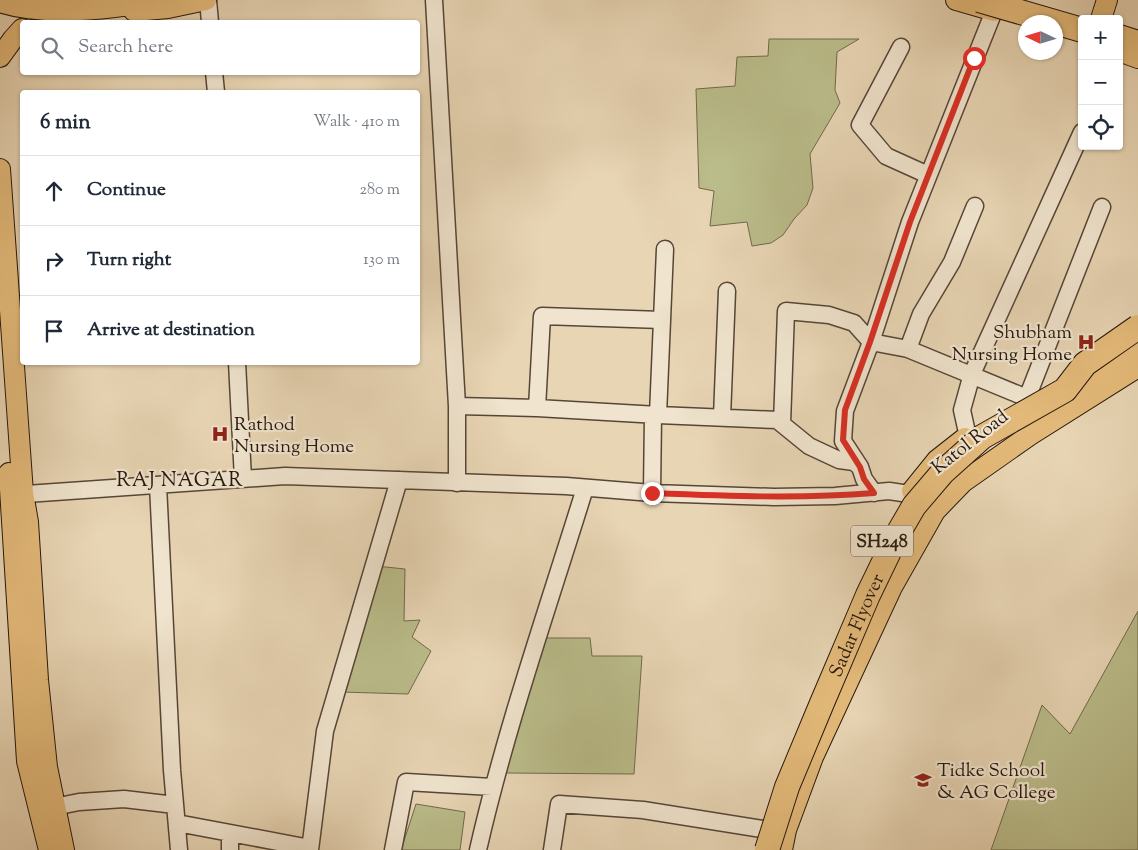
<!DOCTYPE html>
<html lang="en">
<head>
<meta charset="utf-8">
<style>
	body { margin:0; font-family:"Sorts Mill Goudy",serif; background:#f6f6f7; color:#1f2937 }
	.controls { position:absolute; right:15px; top:15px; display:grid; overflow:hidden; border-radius:5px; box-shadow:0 1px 4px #0004 }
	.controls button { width:45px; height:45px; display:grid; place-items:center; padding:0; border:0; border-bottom:1px solid #e0e1e3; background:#fff; color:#1f2937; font:25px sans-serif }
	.compass { position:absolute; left:1018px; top:15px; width:45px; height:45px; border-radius:50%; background:#fff; box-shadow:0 1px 4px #0004; rotate:274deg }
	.stop { position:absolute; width:15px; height:15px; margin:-11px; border:4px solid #d93025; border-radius:50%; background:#fff }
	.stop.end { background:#d93025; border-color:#fff; box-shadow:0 1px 5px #0008 }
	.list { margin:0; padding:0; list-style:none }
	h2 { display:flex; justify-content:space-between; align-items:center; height:65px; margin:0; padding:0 20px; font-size:21px }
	h2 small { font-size:16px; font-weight:400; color:#747a83 }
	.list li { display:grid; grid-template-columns:32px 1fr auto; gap:15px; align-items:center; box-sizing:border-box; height:70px; padding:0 20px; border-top:1px solid #e0e1e3 }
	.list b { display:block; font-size:19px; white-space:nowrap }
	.list em { font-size:16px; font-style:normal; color:#747a83 }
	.icon { flex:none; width:28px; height:28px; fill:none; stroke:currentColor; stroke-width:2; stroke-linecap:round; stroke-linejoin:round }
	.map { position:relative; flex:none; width:1138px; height:850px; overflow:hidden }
	.search { position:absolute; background:#fff; box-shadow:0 1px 4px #0004; left:20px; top:20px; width:400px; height:55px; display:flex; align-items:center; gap:12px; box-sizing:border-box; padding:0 18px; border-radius:5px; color:#747a83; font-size:19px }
	.panel { position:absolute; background:#fff; box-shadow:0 1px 4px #0004; left:20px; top:90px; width:400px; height:275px; border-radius:5px }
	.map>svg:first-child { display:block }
	.green { fill:#babc8a; stroke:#706a4c }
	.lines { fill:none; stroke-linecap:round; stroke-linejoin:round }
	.minor-casing { stroke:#564637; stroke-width:19 }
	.major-casing { stroke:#25170d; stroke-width:22 }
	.highway-casing { stroke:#25170d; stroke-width:26 }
	.minor { stroke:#f0e4ce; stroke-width:16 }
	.major { stroke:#e4ba7a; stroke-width:20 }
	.highway { stroke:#e4ba7a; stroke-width:24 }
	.highway-bridge-casing { stroke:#25170d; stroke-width:26; stroke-linecap:butt }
	.highway-bridge { stroke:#e4ba7a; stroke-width:24 }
	.route { stroke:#d93025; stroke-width:6 }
	.labels { text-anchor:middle; stroke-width:4.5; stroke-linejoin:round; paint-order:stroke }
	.shield { fill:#f0e4ce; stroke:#625447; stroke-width:1 }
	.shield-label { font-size:18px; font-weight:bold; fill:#25170d }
	.poi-label { font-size:19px; fill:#25170d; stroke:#f0e4ce; text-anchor:start }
	.street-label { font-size:19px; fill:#25170d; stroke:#f0e4ce }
	.neighbourhood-label { font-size:20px; letter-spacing:1px; fill:#25170d; stroke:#f0e4ce }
</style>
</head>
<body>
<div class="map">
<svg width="1138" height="850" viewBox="0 0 1138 850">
	<rect width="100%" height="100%" fill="#e8d5b4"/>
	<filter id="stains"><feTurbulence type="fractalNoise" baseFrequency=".004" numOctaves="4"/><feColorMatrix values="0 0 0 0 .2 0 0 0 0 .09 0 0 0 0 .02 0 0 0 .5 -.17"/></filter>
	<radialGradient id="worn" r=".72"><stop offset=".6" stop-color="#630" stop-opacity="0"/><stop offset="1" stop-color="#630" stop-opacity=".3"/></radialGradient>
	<path class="green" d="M 769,39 L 859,39 L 837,52 L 835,90 L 840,103 L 810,154 L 813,188 L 807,205 L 794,219 L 783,235 L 771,243 L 752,246 L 747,222 L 710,226 L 714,191 L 699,188 L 696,89 L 735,86 L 737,57 L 768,56 Z
		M 376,566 L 405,569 L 404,621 L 420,620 L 412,637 L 431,651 L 408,694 L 341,692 Z
		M 1138,611 L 1138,850 L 991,850 L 1042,705 L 1070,734 Z
		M 546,638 L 590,638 L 592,656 L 642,656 L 634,774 L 505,773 Z
		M 416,804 L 465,812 L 460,850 L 401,850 Z"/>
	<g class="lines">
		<g class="minor-casing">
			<path id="minor" d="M 208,0 L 210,22
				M 434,0 L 457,406 L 457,483
				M 901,47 L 860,125 L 886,156 L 928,175
				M 214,72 L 216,92
				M 908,349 L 921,314 L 952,262 L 975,206
				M 237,362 L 243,479
				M 457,406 L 537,408 L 658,415 L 665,249
				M 537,408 L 542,316 L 662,320
				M 658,415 L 777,420 L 809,446 L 839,460 L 854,462 L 860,467
				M 722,417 L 727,291
				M 782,424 L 786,311 L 829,315 L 854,323 L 871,342 L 908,349 L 1027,398 L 1102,207
				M 968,437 L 962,410 L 972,374 L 1082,132
				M 158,485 L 172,770 L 179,850
				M 652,493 L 653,415
				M 874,493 L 864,479 L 860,467 L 843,441 L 845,411 L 871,342 L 910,222 L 998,1
				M 12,495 L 285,476 L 566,486 L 652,493 L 774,497 L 835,496 L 889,491 L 909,494 L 921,502
				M 54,807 L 79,802 L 124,799 L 175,805
				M 177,823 L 310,848
				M 230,850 L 230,833
				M 310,850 L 325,731 L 399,480
				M 393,850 L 406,782 L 492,787
				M 478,850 C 506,727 548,608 585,488
				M 552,850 L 559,804 L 643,810 L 762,829"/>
		</g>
		<g class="major-casing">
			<path id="major" d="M 956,0 L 994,11
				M 134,11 L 168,8 L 206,0
				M 1101,19 L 1107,0
				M 1119,51 L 1138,58
				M 0,57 L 13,39 L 22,29
				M 0,169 L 23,493 L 28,522 L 38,680 L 47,767 L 64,850
				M 9,473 L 27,761 L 49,850
				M 912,491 L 937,460 L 965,438
				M 782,850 L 786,830 L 813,757 L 892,587 L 935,511 L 963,482 L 1030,435 L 1138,367"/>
		</g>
		<g class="highway-casing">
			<path id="highway" d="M 0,0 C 45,15 107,7 153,0
				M 1119,37 L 1138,43
				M 1060,400 L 1138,353"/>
		</g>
		<use href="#minor" class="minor"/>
		<use href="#major" class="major"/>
		<use href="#highway" class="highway"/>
		<g class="highway-bridge-casing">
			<g id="highway-bridge">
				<path d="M 979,0 L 1082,30"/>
				<path id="s1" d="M 767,850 L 787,787 L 822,703 L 868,595 L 896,537 L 914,506 L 943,472 L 982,437 L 1065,390 L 1085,364 L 1138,327"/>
			</g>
		</g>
		<use href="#highway-bridge" class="highway-bridge"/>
	</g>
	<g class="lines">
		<path class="route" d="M 652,493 C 726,496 800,499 874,493 L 864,479 L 860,467 L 843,440 L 845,410 L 870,342 L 910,222 L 974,58"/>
	</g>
	<defs>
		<g id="hospital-bare" transform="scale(1.35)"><path d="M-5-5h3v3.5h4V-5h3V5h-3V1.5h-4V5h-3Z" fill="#8f2418" stroke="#f0e4ce" stroke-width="2.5" paint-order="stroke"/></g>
		<g id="school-bare" transform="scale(1.35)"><path d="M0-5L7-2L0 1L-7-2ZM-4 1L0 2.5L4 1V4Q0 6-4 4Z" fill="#8f2418" stroke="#f0e4ce" stroke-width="2.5" paint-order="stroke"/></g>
	</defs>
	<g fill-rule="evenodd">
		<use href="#hospital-bare" x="1086" y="342"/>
		<use href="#hospital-bare" x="220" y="434"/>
		<use href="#school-bare" x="923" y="780"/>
	</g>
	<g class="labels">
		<rect class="shield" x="851" y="525.5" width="62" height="31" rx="4"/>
		<g class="shield-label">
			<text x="882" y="547">SH248</text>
		</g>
		<g class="poi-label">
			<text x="1072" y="338" text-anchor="end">Shubham<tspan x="1072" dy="22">Nursing Home</tspan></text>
			<text x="234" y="430">Rathod<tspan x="234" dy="22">Nursing Home</tspan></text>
			<text x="937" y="776">Tidke School<tspan x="937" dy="22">&amp; AG College</tspan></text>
		</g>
		<g class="street-label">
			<text transform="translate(969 441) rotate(-38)" y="7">Katol Road</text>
			<text dy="7" stroke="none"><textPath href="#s1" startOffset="242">Sadar Flyover</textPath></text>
		</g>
		<g class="neighbourhood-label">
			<text x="180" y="486">RAJ NAGAR</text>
		</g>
	</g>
	<rect width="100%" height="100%" filter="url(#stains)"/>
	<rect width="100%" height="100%" fill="url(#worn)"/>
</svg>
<div class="controls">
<button>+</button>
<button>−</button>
<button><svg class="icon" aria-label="locate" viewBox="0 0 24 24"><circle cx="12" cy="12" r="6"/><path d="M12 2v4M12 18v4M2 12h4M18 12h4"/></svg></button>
</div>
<svg class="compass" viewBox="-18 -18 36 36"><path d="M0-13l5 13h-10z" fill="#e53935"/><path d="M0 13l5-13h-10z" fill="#747a83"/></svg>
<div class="stop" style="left:974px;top:58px"></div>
<div class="stop end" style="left:652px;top:493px"></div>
<div class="search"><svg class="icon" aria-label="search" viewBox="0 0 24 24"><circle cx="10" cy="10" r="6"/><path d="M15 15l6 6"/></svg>Search here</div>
<section class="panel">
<h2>6 min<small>Walk · 410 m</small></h2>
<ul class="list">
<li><svg class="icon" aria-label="ahead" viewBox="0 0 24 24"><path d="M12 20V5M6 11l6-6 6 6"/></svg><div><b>Continue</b></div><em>280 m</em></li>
<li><svg class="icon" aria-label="right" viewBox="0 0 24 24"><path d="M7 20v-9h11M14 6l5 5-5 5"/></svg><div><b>Turn right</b></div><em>130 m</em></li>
<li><svg class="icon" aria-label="arrive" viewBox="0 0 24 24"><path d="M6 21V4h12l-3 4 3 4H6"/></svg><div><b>Arrive at destination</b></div></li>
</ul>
</section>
</div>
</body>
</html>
